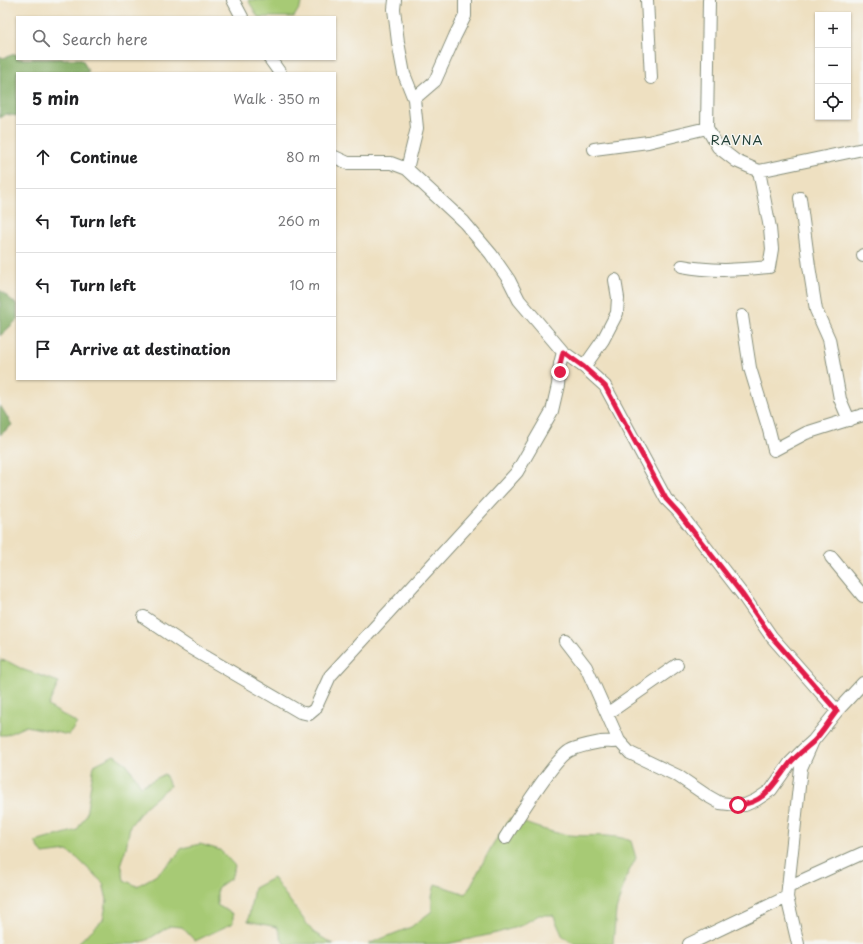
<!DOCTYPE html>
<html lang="en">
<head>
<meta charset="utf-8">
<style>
	body { margin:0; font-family:"Playpen Sans",sans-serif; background:#f2f2f2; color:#202124 }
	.controls { position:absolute; right:12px; top:12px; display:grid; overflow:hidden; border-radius:0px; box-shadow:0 1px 3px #0004 }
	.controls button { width:36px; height:36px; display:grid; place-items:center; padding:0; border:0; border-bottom:1px solid #e0e0e0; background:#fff; color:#202124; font:20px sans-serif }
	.stop { position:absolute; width:12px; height:12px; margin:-9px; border:3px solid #e11d48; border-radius:50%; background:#fff }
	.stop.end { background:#e11d48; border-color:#fff; box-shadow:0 1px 4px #0008 }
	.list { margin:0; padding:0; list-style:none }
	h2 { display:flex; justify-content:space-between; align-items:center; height:52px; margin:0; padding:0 16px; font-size:17px }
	h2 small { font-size:13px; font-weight:400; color:#757577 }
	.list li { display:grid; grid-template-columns:26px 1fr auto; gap:12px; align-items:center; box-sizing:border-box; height:64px; padding:0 16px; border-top:1px solid #e0e0e0 }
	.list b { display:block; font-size:15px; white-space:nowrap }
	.list em { font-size:13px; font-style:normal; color:#757577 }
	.icon { flex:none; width:22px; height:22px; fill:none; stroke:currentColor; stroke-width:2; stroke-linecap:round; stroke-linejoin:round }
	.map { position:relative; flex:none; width:863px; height:944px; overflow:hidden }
	.search { position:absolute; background:#fff; box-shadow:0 1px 3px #0004; left:16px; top:16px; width:320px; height:44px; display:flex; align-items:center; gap:10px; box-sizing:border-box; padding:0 14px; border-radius:0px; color:#757577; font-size:15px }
	.panel { position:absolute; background:#fff; box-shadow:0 1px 3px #0004; left:16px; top:72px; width:320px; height:308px; border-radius:0px }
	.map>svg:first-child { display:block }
	.green { fill:#a7ca74; stroke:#638454 }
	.forest { fill:#85ae66; stroke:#52764d }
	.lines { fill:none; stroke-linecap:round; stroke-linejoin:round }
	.minor-casing { stroke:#868e7a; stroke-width:14 }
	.minor { stroke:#fff; stroke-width:12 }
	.route { stroke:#e11d48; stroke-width:5 }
	.labels { text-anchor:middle; stroke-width:3; stroke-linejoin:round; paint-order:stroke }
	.neighbourhood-label { font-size:13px; letter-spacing:1px; fill:#1f3d34; stroke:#f6f6f2 }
</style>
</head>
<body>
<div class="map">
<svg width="863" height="944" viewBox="0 0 863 944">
	<rect width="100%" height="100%" fill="#f6f6f2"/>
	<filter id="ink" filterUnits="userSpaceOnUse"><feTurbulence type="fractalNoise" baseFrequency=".025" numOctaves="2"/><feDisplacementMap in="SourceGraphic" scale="8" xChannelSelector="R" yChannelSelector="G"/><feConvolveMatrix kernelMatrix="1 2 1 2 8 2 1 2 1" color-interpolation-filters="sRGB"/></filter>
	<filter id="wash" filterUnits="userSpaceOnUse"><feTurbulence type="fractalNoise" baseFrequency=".012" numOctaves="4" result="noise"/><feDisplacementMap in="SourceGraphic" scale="16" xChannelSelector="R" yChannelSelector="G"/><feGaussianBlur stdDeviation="0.9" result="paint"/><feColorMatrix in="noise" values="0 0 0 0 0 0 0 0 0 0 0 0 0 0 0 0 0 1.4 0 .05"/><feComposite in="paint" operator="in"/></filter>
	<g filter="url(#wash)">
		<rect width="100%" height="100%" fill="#eee0c1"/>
		<path class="green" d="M 248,0 L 304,0 L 294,17 L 258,17 Z
			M 0,660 L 7,661 L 24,670 L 59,682 L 48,706 L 77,723 L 69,735 L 26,726 L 6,735 L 0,735 Z
			M 114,755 L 127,764 L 141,786 L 165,774 L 170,786 L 145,807 L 130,826 L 126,848 L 121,862 L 124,880 L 137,886 L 155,876 L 172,861 L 182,848 L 200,844 L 220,850 L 235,866 L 231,878 L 217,888 L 217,905 L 233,914 L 233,923 L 195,941 L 182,927 L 170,926 L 147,940 L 135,944 L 81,944 L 79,942 L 103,920 L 107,900 L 103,883 L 77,858 L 67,851 L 43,854 L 35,842 L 77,830 L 86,815 L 94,765 Z
			M 511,818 C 530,825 550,833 570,835 C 590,837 613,833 631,841 L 636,858 L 626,877 L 616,911 L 613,944 L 575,944 L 563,937 L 553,915 L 539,915 L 520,926 L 497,933 L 447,944 L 368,944 L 411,927 L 432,911 L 432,897 L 435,884 L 466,894 L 493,844 Z
			M 273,878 L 313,932 L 333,944 L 284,944 L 277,927 L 248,921 L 254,888 Z"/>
		<path class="forest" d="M 15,54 L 17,55 L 17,59 L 82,59 L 89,73 L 17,73 L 17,116 L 5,114 L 0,118 L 0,56 L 3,58 Z
			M 0,290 L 17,305 L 17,320 L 0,336 Z
			M 0,405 L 12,425 L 0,435 Z"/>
	</g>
	<g filter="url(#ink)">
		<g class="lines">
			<g class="minor-casing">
				<path id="minor" d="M 233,0 L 242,17
					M 395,0 L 394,9 L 398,42 L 404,74 L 414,99 L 417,128 L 407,169 L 464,222 L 491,254 L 509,280 L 519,300 L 563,352 L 584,367 L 605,386 L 666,499 L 678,511 L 742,594 L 771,636 L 837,711 L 863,683
					M 647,0 L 651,78
					M 270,59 L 280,73
					M 414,99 L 435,81 L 455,36 L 465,16 L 465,0
					M 594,149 L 648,142 L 707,128
					M 335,157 L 348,163 L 391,163 L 407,169
					M 759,171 L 863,149
					M 800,198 L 809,266 L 816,310 L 829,339 L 840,399 L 849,420
					M 863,255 L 863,256
					M 682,266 C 714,272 738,270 769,267 L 772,249 L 770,228 L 759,171 L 736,161 L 718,147 L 707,128 L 709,0
					M 742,316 L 750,368 L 769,430 L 774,450 L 806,433 L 863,415
					M 584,367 L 603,340 L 617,313 L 618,298 L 615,280
					M 831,557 L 863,596
					M 144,617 L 187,646 L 300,712 L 309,714 L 315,709 L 330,676 L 517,472 L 552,411 L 558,385 L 560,364 L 563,352
					M 566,641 L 586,667 L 619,741
					M 607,714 L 677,665
					M 505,838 C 515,822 556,756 571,750 C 580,746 591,744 601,742 C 607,741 613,743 619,741 L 630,753 L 678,776 L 706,795 L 720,803 L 738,805 L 745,805 L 756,800 L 771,790 L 790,763 L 803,750 L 813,741
					M 788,887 L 863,853
					M 689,944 L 787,897
					M 798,944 L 787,897 L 801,768 L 813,741 L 837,711"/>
			</g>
			<use href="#minor" class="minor"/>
		</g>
	</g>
	<g class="lines" filter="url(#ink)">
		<path class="route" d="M 560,372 L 560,364 L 563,352 L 584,367 L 605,386 L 666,499 L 678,512 L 742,594 L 771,636 L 837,711 C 829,721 822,733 813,742 C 805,749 797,755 790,763 C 775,782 765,804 738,805"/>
	</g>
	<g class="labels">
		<g class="neighbourhood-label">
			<text x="737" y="145">RAVNA</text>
		</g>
	</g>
</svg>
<div class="controls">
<button>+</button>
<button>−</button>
<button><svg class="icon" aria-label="locate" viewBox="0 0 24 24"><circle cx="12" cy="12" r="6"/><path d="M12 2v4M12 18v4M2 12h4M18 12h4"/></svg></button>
</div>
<div class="stop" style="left:738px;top:805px"></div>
<div class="stop end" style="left:560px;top:372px"></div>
<div class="search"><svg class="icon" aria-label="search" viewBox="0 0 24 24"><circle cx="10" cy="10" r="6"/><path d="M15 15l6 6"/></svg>Search here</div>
<section class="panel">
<h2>5 min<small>Walk · 350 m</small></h2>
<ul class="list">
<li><svg class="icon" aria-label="ahead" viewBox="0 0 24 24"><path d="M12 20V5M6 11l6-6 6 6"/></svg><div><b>Continue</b></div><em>80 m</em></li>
<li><svg class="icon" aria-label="left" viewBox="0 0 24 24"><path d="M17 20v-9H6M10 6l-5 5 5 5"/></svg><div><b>Turn left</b></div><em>260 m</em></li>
<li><svg class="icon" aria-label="left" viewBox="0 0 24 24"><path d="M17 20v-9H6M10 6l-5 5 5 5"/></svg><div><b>Turn left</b></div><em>10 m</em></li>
<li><svg class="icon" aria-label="arrive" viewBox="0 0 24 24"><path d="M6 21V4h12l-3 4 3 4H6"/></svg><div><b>Arrive at destination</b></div></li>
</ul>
</section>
</div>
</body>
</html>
